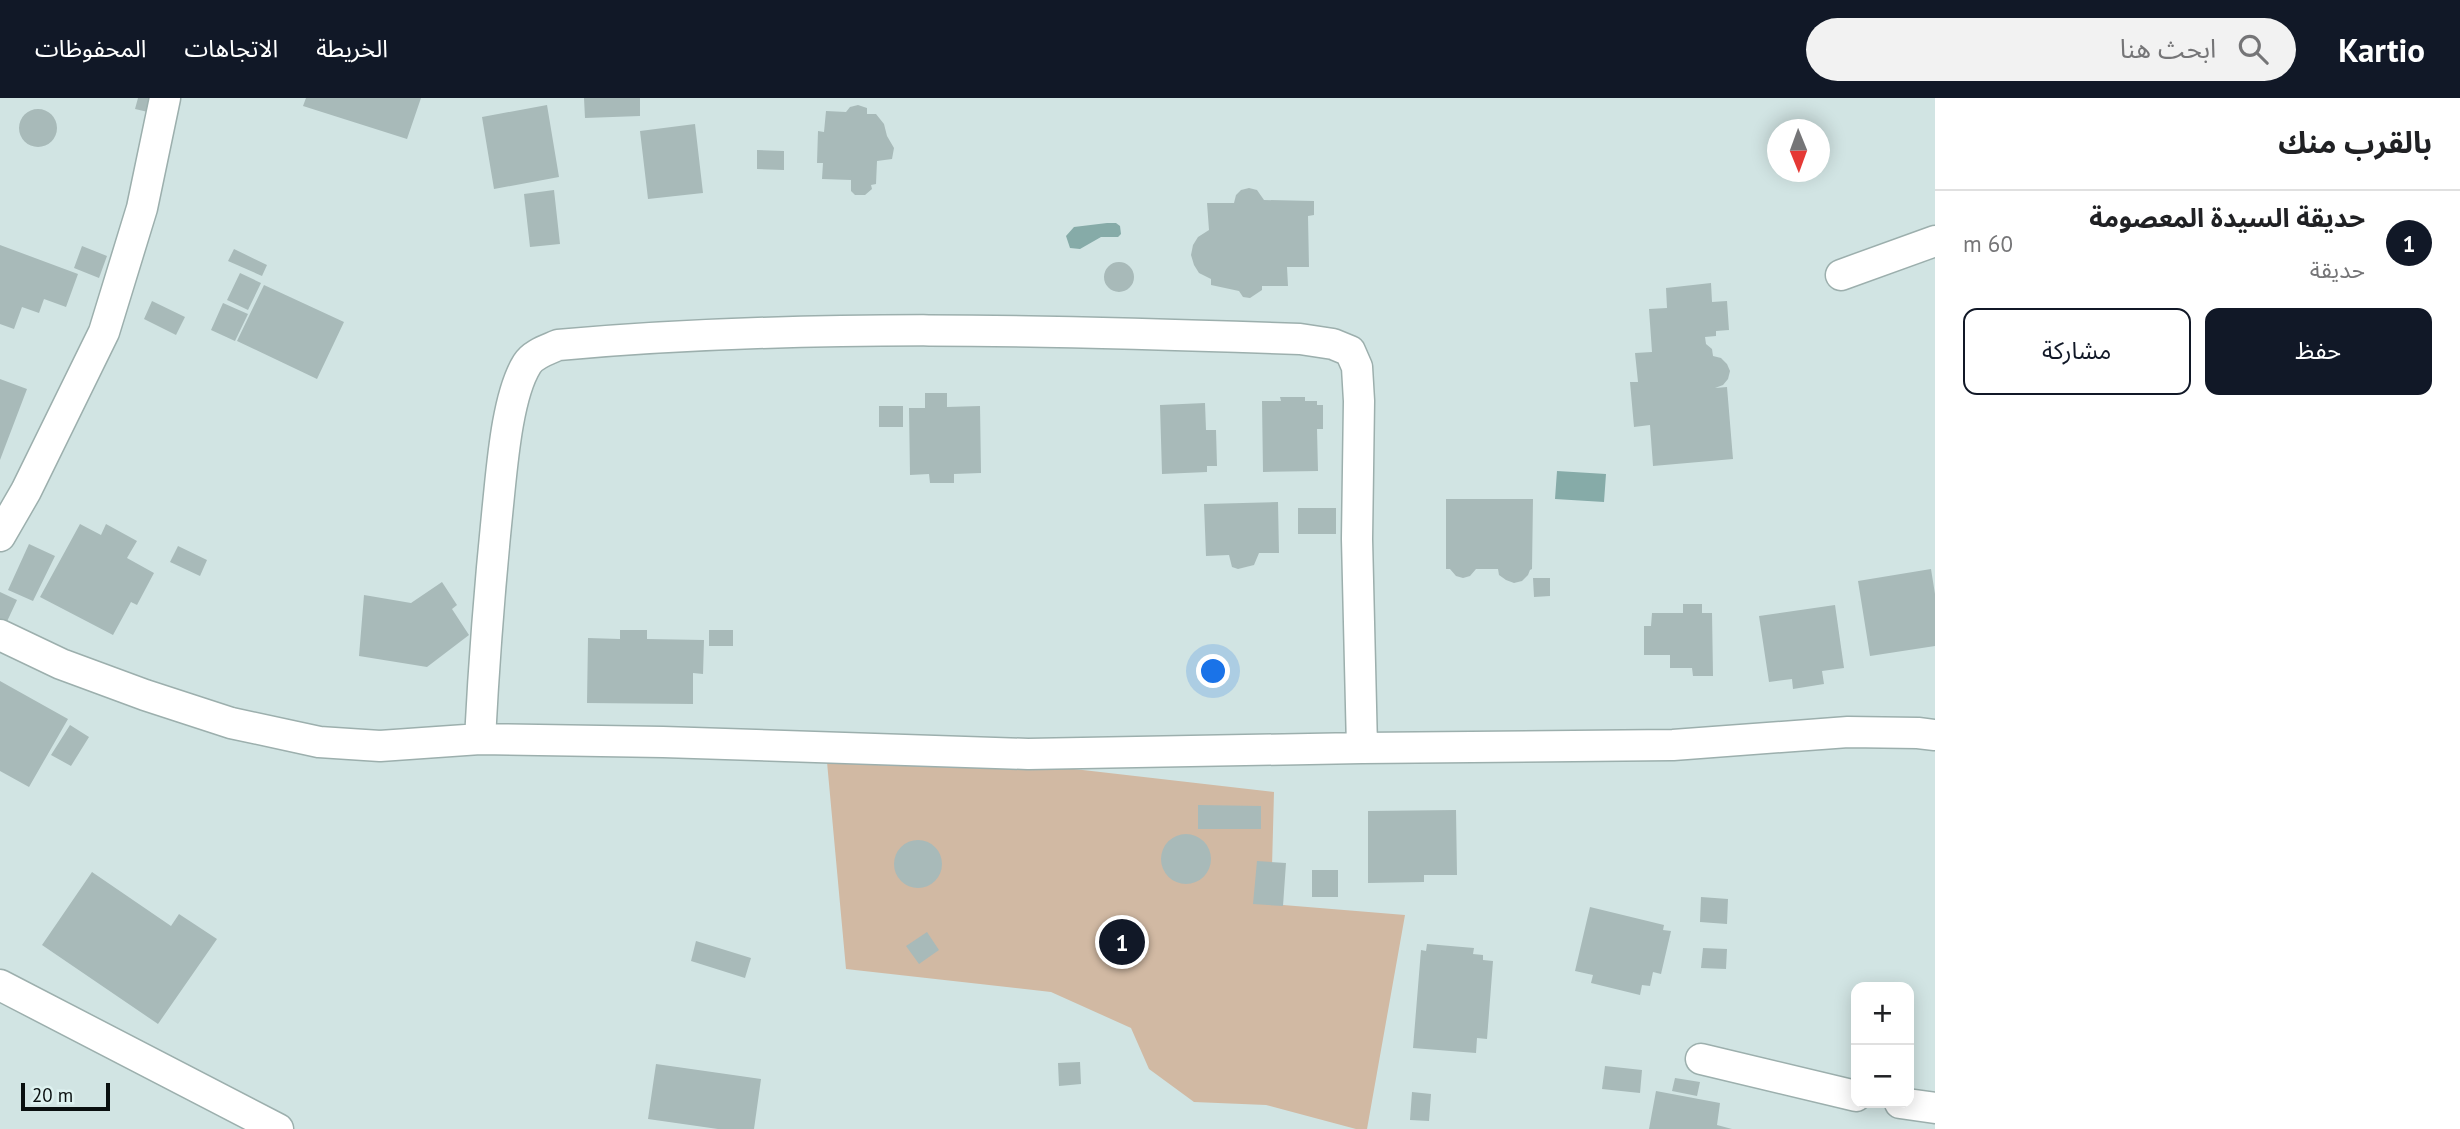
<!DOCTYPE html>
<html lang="ar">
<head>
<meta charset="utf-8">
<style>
	body { margin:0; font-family:"PT Sans","Noto Sans Arabic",sans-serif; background:#f2f2f2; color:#202124; direction:rtl }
	.controls { position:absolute; right:21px; bottom:21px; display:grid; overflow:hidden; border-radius:14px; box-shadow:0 4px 18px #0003 }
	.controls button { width:63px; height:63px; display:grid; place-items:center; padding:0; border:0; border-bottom:2px solid #e0e0e0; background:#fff; color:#202124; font:35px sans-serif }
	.compass { position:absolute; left:1767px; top:21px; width:63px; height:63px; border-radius:50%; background:#fff; box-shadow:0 4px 18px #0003; rotate:179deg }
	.scale { position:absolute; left:21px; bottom:18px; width:89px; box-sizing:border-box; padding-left:7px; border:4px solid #090f0f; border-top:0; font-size:19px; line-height:24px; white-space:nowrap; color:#090f0f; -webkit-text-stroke:5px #def2f0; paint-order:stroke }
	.you { position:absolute; left:1214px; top:574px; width:24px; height:24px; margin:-18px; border:5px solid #fff; border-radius:50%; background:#1a73e8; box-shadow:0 0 0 10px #1a73e833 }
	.badge { display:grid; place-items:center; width:46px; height:46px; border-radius:50%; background:#111827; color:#fff; font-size:23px; font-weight:700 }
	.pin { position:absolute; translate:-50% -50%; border:4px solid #fff; box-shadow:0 2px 7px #0006 }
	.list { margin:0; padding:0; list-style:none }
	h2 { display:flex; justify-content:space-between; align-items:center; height:91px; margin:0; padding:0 28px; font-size:30px }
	h2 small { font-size:23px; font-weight:400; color:#757577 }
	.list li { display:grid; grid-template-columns:46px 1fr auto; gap:21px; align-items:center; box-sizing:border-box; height:98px; padding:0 28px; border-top:2px solid #e0e0e0 }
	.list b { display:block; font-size:26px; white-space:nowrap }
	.list p { margin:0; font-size:23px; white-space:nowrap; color:#757577 }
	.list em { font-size:23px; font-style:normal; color:#757577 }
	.actions { display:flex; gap:14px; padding:21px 28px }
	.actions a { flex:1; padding:16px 0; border:2px solid #111827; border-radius:14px; text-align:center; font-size:24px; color:#111827 }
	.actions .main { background:#111827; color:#fff }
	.icon { flex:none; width:38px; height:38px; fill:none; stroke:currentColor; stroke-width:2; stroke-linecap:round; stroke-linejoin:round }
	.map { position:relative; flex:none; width:1935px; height:1031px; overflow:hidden; direction:ltr }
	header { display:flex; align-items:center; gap:42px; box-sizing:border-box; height:98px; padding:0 35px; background:#111827; color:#fff }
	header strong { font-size:33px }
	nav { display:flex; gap:38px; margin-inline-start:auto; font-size:24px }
	.search { width:490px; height:63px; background:#f2f2f2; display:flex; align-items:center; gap:18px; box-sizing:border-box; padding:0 24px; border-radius:38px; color:#757577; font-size:26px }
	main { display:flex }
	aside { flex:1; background:#fff }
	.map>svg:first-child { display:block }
	.green { fill:#d1b9a3 }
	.water { fill:#86aba8 }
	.building { fill:#a8bab9 }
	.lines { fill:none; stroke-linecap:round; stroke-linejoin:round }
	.minor-casing { stroke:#9cafad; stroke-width:33 }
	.minor { stroke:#fff; stroke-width:30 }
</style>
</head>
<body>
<header>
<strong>Kartio</strong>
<div class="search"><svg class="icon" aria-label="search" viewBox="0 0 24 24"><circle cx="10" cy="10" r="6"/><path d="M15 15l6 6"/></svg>ابحث هنا</div>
<nav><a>الخريطة</a><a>الاتجاهات</a><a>المحفوظات</a></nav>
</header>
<main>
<aside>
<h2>بالقرب منك<small></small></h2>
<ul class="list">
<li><span class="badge">1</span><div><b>حديقة السيدة المعصومة</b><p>حديقة</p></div><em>60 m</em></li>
</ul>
<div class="actions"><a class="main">حفظ</a><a>مشاركة</a></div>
</aside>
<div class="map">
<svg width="1935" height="1031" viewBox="0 0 1935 1031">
	<rect width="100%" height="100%" fill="#d1e4e3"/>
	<path class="green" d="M 827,664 L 1048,668 L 1274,694 L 1271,806 L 1405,817 L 1367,1031 L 1356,1031 L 1266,1007 L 1194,1004 L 1149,971 L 1131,930 L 1051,894 L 846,871 Z"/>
	<path class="water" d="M 1107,125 L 1116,125 L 1120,128 L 1121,136 L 1118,139 L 1101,139 L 1080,151 L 1070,150 L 1066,138 L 1074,129 Z
		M 1557,373 L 1606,376 L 1604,404 L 1555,401 Z"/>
	<path class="building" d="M 138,0 L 151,0 L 148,14 L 135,11 Z
		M 306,0 L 421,0 L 407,41 L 303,8 Z
		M 584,0 L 640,0 L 640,18 L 585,20 Z
		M 547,7 L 559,79 L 494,91 L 482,19 Z
		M 858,7 L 867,10 L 867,16 L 876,16 L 884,26 L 887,38 L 894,50 L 892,61 L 877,63 L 876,86 L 871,87 L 872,91 L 865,97 L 855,97 L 851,93 L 851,82 L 822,81 L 823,65 L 817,65 L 818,33 L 824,34 L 826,13 L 846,14 L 850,9 Z
		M19 30a19 19 0 1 1 38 0a19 19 0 1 1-38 0Z
		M 695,26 L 703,95 L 648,101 L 640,33 Z
		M 757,52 L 784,53 L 784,72 L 757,71 Z
		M 1249,90 L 1257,92 L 1264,102 L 1314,103 L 1314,117 L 1308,118 L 1309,169 L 1287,169 L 1288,188 L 1262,188 L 1262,192 L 1250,200 L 1243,199 L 1239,193 L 1211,187 L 1211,181 L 1199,175 L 1194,167 L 1191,157 L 1193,147 L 1198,139 L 1209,132 L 1207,105 L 1234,105 L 1236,97 L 1241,92 Z
		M 554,92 L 560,146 L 530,149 L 524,96 Z
		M 0,147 L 78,176 L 66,209 L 44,201 L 39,215 L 22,209 L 14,231 L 0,226 Z
		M 82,148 L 107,158 L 99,180 L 74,170 Z
		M 234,151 L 267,167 L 262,178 L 228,163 Z
		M1104 179a15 15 0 1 1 30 0a15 15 0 1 1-30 0Z
		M 240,175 L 261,185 L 248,212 L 227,202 Z
		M 1711,185 L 1712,204 L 1727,203 L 1729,232 L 1716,233 L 1716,238 L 1705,239 L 1706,246 L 1712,251 L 1713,258 L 1721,260 L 1727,266 L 1730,273 L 1728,281 L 1723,287 L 1715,290 L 1727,289 L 1733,361 L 1653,368 L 1650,327 L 1634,329 L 1630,284 L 1638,284 L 1635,255 L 1652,254 L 1649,211 L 1667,210 L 1666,190 Z
		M 264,187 L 344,224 L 317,281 L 237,243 Z
		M 152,203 L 185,219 L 176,237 L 144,221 Z
		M 223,205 L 248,216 L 235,243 L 211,232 Z
		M 0,281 L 27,291 L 0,362 Z
		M 925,295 L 947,295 L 947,309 L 980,308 L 981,375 L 954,376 L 954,385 L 930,385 L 929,376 L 910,377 L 909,310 L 925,310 Z
		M 1280,299 L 1305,299 L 1305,303 L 1317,303 L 1317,307 L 1323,307 L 1323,331 L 1317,331 L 1318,373 L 1263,374 L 1262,303 L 1281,303 Z
		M 1205,305 L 1206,332 L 1216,332 L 1217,368 L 1207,368 L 1207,374 L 1162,376 L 1160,307 Z
		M 879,308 L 903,308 L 903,329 L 879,329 Z
		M 1446,401 L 1533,401 L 1532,471 L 1530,472 L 1528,477 L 1522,483 L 1514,485 L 1506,482 L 1499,477 L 1498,471 L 1476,471 L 1470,478 L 1463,480 L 1456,478 L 1450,471 L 1446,471 Z
		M 1278,404 L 1279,455 L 1259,455 L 1254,467 L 1238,471 L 1232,469 L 1229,457 L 1206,458 L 1204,406 Z
		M 1298,410 L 1336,410 L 1336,436 L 1298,436 Z
		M 80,426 L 101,437 L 106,426 L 137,443 L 127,460 L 154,475 L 137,507 L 131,504 L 113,537 L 40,499 Z
		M 29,446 L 55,458 L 33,503 L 8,492 Z
		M 178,448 L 207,462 L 200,478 L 170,464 Z
		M 1931,471 L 1935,496 L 1935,548 L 1870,558 L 1858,483 Z
		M 1533,480 L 1550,480 L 1550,498 L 1534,499 Z
		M 442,484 L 457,507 L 452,511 L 469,537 L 427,569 L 359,558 L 364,497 L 411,505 Z
		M 0,494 L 17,502 L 3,532 L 0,531 Z
		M 1683,506 L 1702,506 L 1702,515 L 1712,515 L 1713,578 L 1693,578 L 1692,570 L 1670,570 L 1670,557 L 1644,557 L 1644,528 L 1651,528 L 1652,515 L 1683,515 Z
		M 1835,507 L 1844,570 L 1822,573 L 1824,586 L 1793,591 L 1792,581 L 1769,584 L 1759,518 Z
		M 620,532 L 647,532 L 647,541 L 704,542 L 703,576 L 693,575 L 693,606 L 587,605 L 588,540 L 620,541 Z
		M 709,532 L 733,532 L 733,548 L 709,548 Z
		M 0,583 L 68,621 L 29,689 L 0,673 Z
		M 70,627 L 89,639 L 71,668 L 51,657 Z
		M 1198,707 L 1261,708 L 1261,731 L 1198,731 Z
		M 1456,712 L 1457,777 L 1424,777 L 1424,784 L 1368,785 L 1368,713 Z
		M1161 761a25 25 0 1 1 50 0a25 25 0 1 1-50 0Z
		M894 766a24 24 0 1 1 48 0a24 24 0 1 1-48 0Z
		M 1257,763 L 1286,765 L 1283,808 L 1253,806 Z
		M 1312,772 L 1338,772 L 1338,799 L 1312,799 Z
		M 92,774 L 171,828 L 179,816 L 217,841 L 158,926 L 42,847 Z
		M 1701,799 L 1728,801 L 1727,826 L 1700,824 Z
		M 1590,809 L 1664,827 L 1663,832 L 1671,833 L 1661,876 L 1653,874 L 1650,888 L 1642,887 L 1640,897 L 1591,885 L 1593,877 L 1575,873 Z
		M 927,834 L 939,852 L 919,866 L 906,848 Z
		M 696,843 L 751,860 L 745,880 L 691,863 Z
		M 1427,846 L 1474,850 L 1473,856 L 1483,857 L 1483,862 L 1493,863 L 1487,941 L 1477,940 L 1476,955 L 1413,950 L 1421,852 L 1426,853 Z
		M 1703,850 L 1727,851 L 1726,871 L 1701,870 Z
		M 1080,964 L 1081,986 L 1059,988 L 1058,965 Z
		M 656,966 L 761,981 L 754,1031 L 718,1031 L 648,1021 Z
		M 1605,968 L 1642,972 L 1640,995 L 1602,991 Z
		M 1675,980 L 1700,984 L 1697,998 L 1672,993 Z
		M 1656,993 L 1720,1005 L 1717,1027 L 1732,1031 L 1649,1031 Z
		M 1412,994 L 1431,996 L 1429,1023 L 1410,1022 Z"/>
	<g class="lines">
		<g class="minor-casing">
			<path id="minor" d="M 1841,177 L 1935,143
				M 0,438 L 26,393 L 104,234 L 142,110 L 165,0
				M 0,537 L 61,566 L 145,597 L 231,625 L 319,644 L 380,648 L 480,641 L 663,644 L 1028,656 L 1362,650 L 1673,647 L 1848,634 L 1918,635 L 1935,637
				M 480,641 C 484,563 490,485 498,407 C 502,369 507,298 527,266 C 533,256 547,252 558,247 C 805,225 1053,232 1300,241 L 1333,246 L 1350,253 L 1357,269 L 1359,303 L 1357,441 L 1362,650
				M 0,887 L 278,1031
				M 1701,961 L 1856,998
				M 1900,1005 L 1935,1010"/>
		</g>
		<use href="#minor" class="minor"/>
	</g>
</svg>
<div class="controls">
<button>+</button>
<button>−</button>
</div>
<svg class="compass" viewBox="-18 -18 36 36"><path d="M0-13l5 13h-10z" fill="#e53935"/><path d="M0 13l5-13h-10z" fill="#757577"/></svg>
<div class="scale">20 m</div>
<div class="you"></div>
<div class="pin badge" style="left:1122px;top:844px">1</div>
</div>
</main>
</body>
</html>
